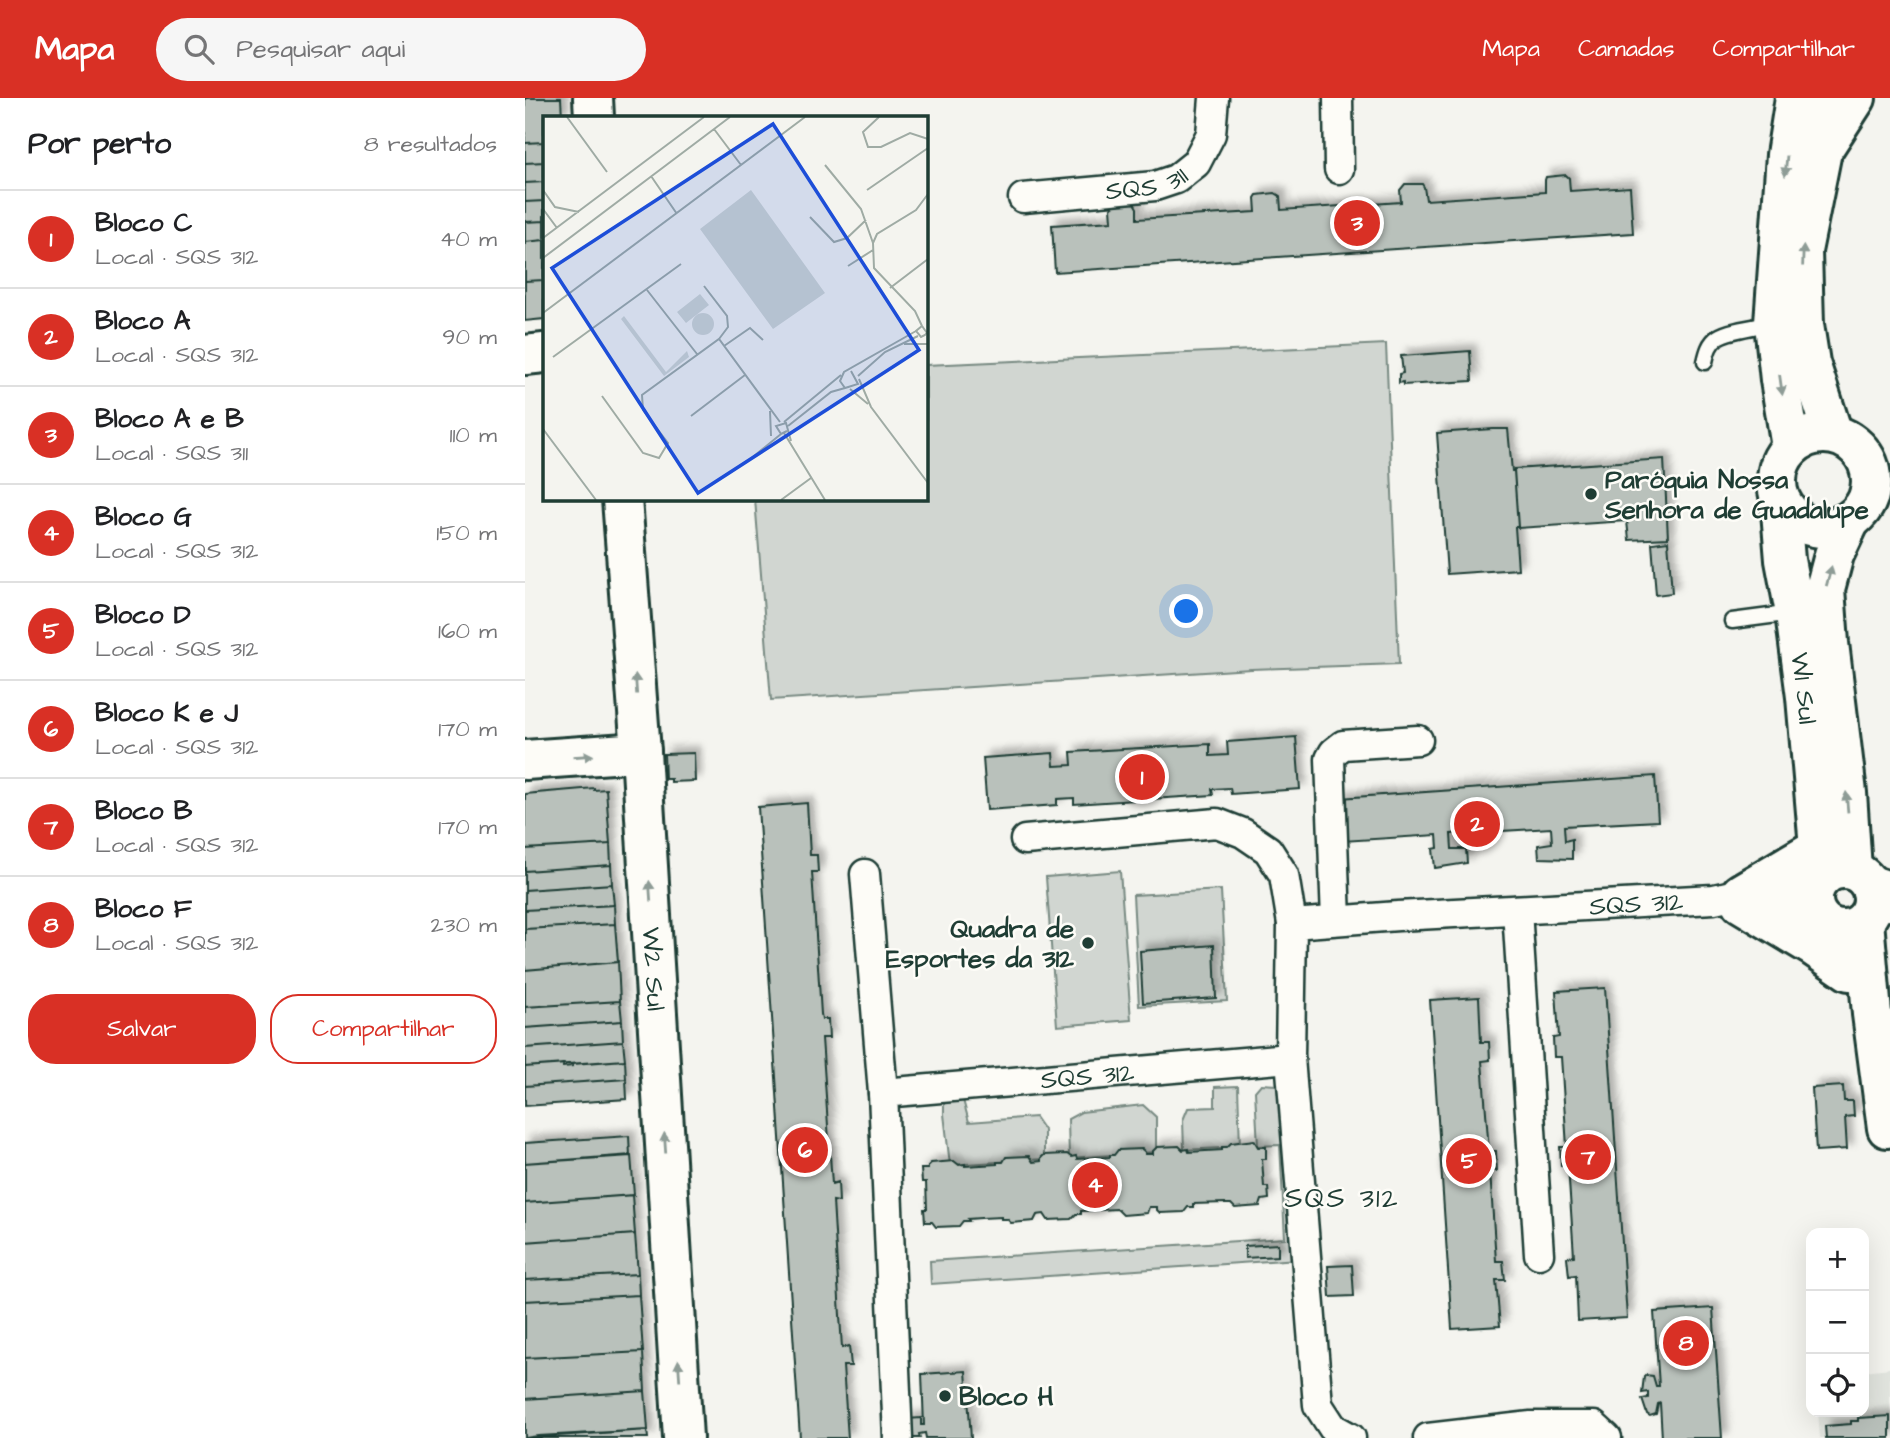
<!DOCTYPE html>
<html lang="pt">
<head>
<meta charset="utf-8">
<style>
	body { margin:0; font-family:"Architects Daughter",sans-serif; background:#f6f6f6; color:#202124 }
	.controls { position:absolute; right:21px; bottom:21px; display:grid; overflow:hidden; border-radius:14px; box-shadow:0 7px 28px #0002 }
	.controls button { width:63px; height:63px; display:grid; place-items:center; padding:0; border:0; border-bottom:2px solid #e0e0e0; background:#fff; color:#202124; font:35px sans-serif }
	.you { position:absolute; left:662px; top:514px; width:24px; height:24px; margin:-18px; border:5px solid #fff; border-radius:50%; background:#1a73e8; box-shadow:0 0 0 10px #1a73e833 }
	.badge { display:grid; place-items:center; width:46px; height:46px; border-radius:50%; background:#d93025; color:#fff; font-size:23px; font-weight:700 }
	.pin { position:absolute; translate:-50% -50%; border:4px solid #fff; box-shadow:0 2px 7px #0006 }
	.list { margin:0; padding:0; list-style:none }
	h2 { display:flex; justify-content:space-between; align-items:center; height:91px; margin:0; padding:0 28px; font-size:30px }
	h2 small { font-size:23px; font-weight:400; color:#757577 }
	.list li { display:grid; grid-template-columns:46px 1fr auto; gap:21px; align-items:center; box-sizing:border-box; height:98px; padding:0 28px; border-top:2px solid #e0e0e0 }
	.list b { display:block; font-size:26px; white-space:nowrap }
	.list p { margin:0; font-size:23px; white-space:nowrap; color:#757577 }
	.list em { font-size:23px; font-style:normal; color:#757577 }
	.actions { display:flex; gap:14px; padding:21px 28px }
	.actions a { flex:1; padding:16px 0; border:2px solid #d93025; border-radius:28px; text-align:center; font-size:24px; color:#d93025 }
	.actions .main { background:#d93025; color:#fff }
	.icon { flex:none; width:38px; height:38px; fill:none; stroke:currentColor; stroke-width:2; stroke-linecap:round; stroke-linejoin:round }
	.map { position:relative; flex:none; width:1365px; height:1340px; overflow:hidden }
	header { display:flex; align-items:center; gap:42px; box-sizing:border-box; height:98px; padding:0 35px; background:#d93025; color:#fff }
	header strong { font-size:33px }
	nav { display:flex; gap:38px; margin-inline-start:auto; font-size:24px }
	.search { width:490px; height:63px; background:#f6f6f6; display:flex; align-items:center; gap:18px; box-sizing:border-box; padding:0 24px; border-radius:38px; color:#757577; font-size:26px }
	main { display:flex }
	aside { flex:1; background:#fff }
	.map>svg:first-child { display:block }
	.built { fill:#e2e5df }
	.green { fill:#d1d6d1; stroke:#788a82; stroke-width:2 }
	.building { fill:#b9c1bb; stroke:#1f3d34; stroke-width:2; filter:url(#shadow) }
	.lines { fill:none; stroke-linecap:round; stroke-linejoin:round }
	.lane-casing { stroke:#1f3d34; stroke-width:19 }
	.street-casing { stroke:#1f3d34; stroke-width:33 }
	.secondary-casing { stroke:#1f3d34; stroke-width:44 }
	.lane { stroke:#fdfcf7; stroke-width:14 }
	.street { stroke:#fdfcf7; stroke-width:28 }
	.secondary { stroke:#fdfcf7; stroke-width:38 }
	.oneway { fill:#8e9c96 }
	.poi-dot { fill:#1f3d34; stroke:#fdfcf7; stroke-width:2.5 }
	.labels { text-anchor:middle; stroke-width:5; stroke-linejoin:round; paint-order:stroke }
	.street-label { font-size:26px; fill:#1f3d34; stroke:#fdfcf7 }
	.poi-label { font-size:26px; font-weight:bold; fill:#1f3d34; stroke:#fdfcf7; text-anchor:start }
	.neighbourhood-label { font-size:28px; letter-spacing:2px; fill:#1f3d34; stroke:#fdfcf7 }
	.inset-road { fill:none; stroke:#9faba4; stroke-width:2 }
	.view { fill:#1d4ed8; fill-opacity:0.15; stroke:#1d4ed8; stroke-width:3.5 }
	.inset-edge { fill:none; stroke:#1f3d34; stroke-width:3.5 }
</style>
</head>
<body>
<header>
<strong>Mapa</strong>
<div class="search"><svg class="icon" aria-label="search" viewBox="0 0 24 24"><circle cx="10" cy="10" r="6"/><path d="M15 15l6 6"/></svg>Pesquisar aqui</div>
<nav><a>Mapa</a><a>Camadas</a><a>Compartilhar</a></nav>
</header>
<main>
<aside>
<h2>Por perto<small>8 resultados</small></h2>
<ul class="list">
<li><span class="badge">1</span><div><b>Bloco C</b><p>Local · SQS 312</p></div><em>40 m</em></li>
<li><span class="badge">2</span><div><b>Bloco A</b><p>Local · SQS 312</p></div><em>90 m</em></li>
<li><span class="badge">3</span><div><b>Bloco A e B</b><p>Local · SQS 311</p></div><em>110 m</em></li>
<li><span class="badge">4</span><div><b>Bloco G</b><p>Local · SQS 312</p></div><em>150 m</em></li>
<li><span class="badge">5</span><div><b>Bloco D</b><p>Local · SQS 312</p></div><em>160 m</em></li>
<li><span class="badge">6</span><div><b>Bloco K e J</b><p>Local · SQS 312</p></div><em>170 m</em></li>
<li><span class="badge">7</span><div><b>Bloco B</b><p>Local · SQS 312</p></div><em>170 m</em></li>
<li><span class="badge">8</span><div><b>Bloco F</b><p>Local · SQS 312</p></div><em>230 m</em></li>
</ul>
<div class="actions"><a class="main">Salvar</a><a>Compartilhar</a></div>
</aside>
<div class="map">
<svg width="1365" height="1340" viewBox="0 0 1365 1340">
	<defs>
		<filter id="shadow"><feDropShadow dx="6" dy="-6" stdDeviation="3.5" flood-color="#0004"/></filter>
	</defs>
	<rect width="100%" height="100%" fill="#f4f4ef"/>
	<filter id="ink" filterUnits="userSpaceOnUse"><feTurbulence type="fractalNoise" baseFrequency=".0143" numOctaves="2"/><feDisplacementMap in="SourceGraphic" scale="14" xChannelSelector="R" yChannelSelector="G"/><feConvolveMatrix kernelMatrix="1 2 1 2 8 2 1 2 1" color-interpolation-filters="sRGB"/></filter>
	<g filter="url(#ink)">
		<path class="built" d="M 1365,1270 L 1365,1340 L 1295,1340 L 1293,1314 L 1339,1314 L 1339,1273 Z"/>
		<path class="green" d="M 861,246 L 874,566 L 726,571 L 246,602 L 230,401 L 401,401 L 401,267 Z
			M 595,773 L 606,922 L 532,928 L 521,779 Z
			M 696,792 L 702,903 L 614,908 L 608,797 Z
			M 736,986 L 751,987 L 758,1000 L 773,1161 L 406,1186 L 405,1163 L 760,1140 L 755,1047 L 733,1048 L 730,993 Z
			M 713,988 L 715,1049 L 659,1052 L 658,1022 L 663,1010 L 690,1009 L 690,989 Z
			M 419,1000 L 438,1002 L 444,1024 L 510,1019 L 519,1032 L 519,1061 L 425,1067 L 419,1016 Z
			M 618,1007 L 631,1019 L 631,1054 L 544,1060 L 543,1021 L 556,1014 Z"/>
		<path class="building" d="M 0,0 L 36,0 L 37,19 L 19,19 L 19,44 L 0,45 Z
			M 19,44 L 19,64 L 0,65 L 0,45 Z
			M 19,64 L 19,84 L 0,85 L 0,65 Z
			M 1041,77 L 1044,80 L 1045,93 L 1105,89 L 1108,135 L 530,174 L 527,127 L 587,123 L 586,110 L 591,105 L 606,104 L 609,105 L 612,110 L 612,121 L 731,114 L 730,100 L 732,97 L 750,95 L 755,98 L 756,112 L 876,104 L 875,92 L 880,86 L 897,86 L 899,89 L 901,102 L 1020,94 L 1020,82 L 1021,79 Z
			M 19,84 L 19,103 L 0,104 L 0,85 Z
			M 19,103 L 19,123 L 0,124 L 0,104 Z
			M 19,123 L 19,142 L 0,144 L 0,124 Z
			M 19,142 L 19,182 L 0,183 L 0,144 Z
			M 19,182 L 19,221 L 0,223 L 0,183 Z
			M 945,253 L 947,283 L 878,287 L 878,284 L 874,285 L 874,276 L 878,275 L 876,258 Z
			M 968,331 L 983,331 L 987,373 L 989,373 L 993,429 L 990,429 L 993,471 L 922,476 L 912,335 Z
			M 1139,361 L 1143,440 L 1104,442 L 1102,423 L 993,430 L 989,371 Z
			M 1143,443 L 1147,495 L 1131,497 L 1127,445 Z
			M 771,639 L 775,691 L 706,696 L 705,690 L 687,691 L 688,697 L 549,706 L 549,700 L 532,701 L 532,707 L 462,712 L 458,660 L 528,655 L 529,668 L 547,667 L 546,654 L 685,646 L 685,658 L 703,657 L 702,644 Z
			M 169,655 L 170,683 L 146,684 L 146,681 L 140,681 L 139,656 Z
			M 1130,678 L 1133,723 L 1039,728 L 1040,743 L 1047,741 L 1047,761 L 1014,760 L 1013,747 L 1027,745 L 1026,730 L 926,736 L 927,751 L 941,751 L 942,765 L 910,770 L 908,751 L 913,750 L 912,737 L 818,743 L 815,700 Z
			M 69,690 L 69,692 L 81,691 L 85,746 L 0,751 L 0,696 Z
			M 282,705 L 285,757 L 292,757 L 293,774 L 287,774 L 296,916 L 297,921 L 303,921 L 304,940 L 297,940 L 307,1086 L 313,1084 L 314,1104 L 308,1103 L 317,1250 L 324,1248 L 326,1268 L 318,1268 L 323,1340 L 275,1340 L 233,709 Z
			M 85,746 L 86,767 L 0,773 L 0,751 Z
			M 86,767 L 87,786 L 0,792 L 0,773 Z
			M 87,786 L 89,807 L 0,812 L 0,792 Z
			M 89,807 L 90,826 L 0,831 L 0,812 Z
			M 90,826 L 93,864 L 0,872 L 0,831 Z
			M 689,847 L 691,900 L 618,905 L 615,853 Z
			M 93,864 L 95,903 L 0,909 L 0,872 Z
			M 1080,890 L 1102,1220 L 1053,1223 L 1051,1177 L 1044,1178 L 1042,1159 L 1049,1158 L 1043,1068 L 1036,1068 L 1035,1049 L 1042,1049 L 1036,959 L 1029,959 L 1028,940 L 1034,939 L 1031,893 Z
			M 954,899 L 956,944 L 964,944 L 965,962 L 957,963 L 964,1053 L 971,1053 L 972,1073 L 965,1073 L 971,1163 L 978,1163 L 980,1182 L 971,1182 L 975,1228 L 927,1231 L 905,902 Z
			M 95,903 L 97,923 L 0,930 L 0,909 Z
			M 97,923 L 98,943 L 0,950 L 0,930 Z
			M 98,943 L 100,962 L 0,969 L 0,950 Z
			M 100,962 L 101,981 L 0,988 L 0,969 L 38,966 L 38,969 L 48,968 L 48,966 Z
			M 101,981 L 102,1001 L 0,1008 L 0,988 Z
			M 1318,988 L 1319,1003 L 1328,1003 L 1329,1018 L 1320,1019 L 1322,1051 L 1291,1053 L 1287,990 Z
			M 104,1038 L 105,1058 L 0,1065 L 0,1045 Z
			M 729,1042 L 733,1049 L 741,1049 L 741,1061 L 737,1061 L 739,1089 L 743,1089 L 744,1101 L 737,1102 L 735,1108 L 710,1110 L 706,1106 L 700,1106 L 700,1105 L 668,1106 L 668,1109 L 663,1109 L 659,1114 L 635,1115 L 632,1112 L 632,1109 L 624,1109 L 622,1115 L 598,1117 L 592,1111 L 556,1113 L 556,1116 L 551,1116 L 546,1121 L 523,1122 L 519,1116 L 512,1117 L 509,1123 L 486,1125 L 482,1121 L 476,1121 L 476,1119 L 456,1120 L 443,1121 L 444,1123 L 438,1123 L 434,1128 L 411,1129 L 407,1124 L 400,1124 L 399,1111 L 402,1111 L 401,1084 L 397,1084 L 396,1071 L 403,1071 L 403,1068 L 406,1065 L 429,1063 L 434,1067 L 440,1066 L 440,1068 L 472,1066 L 472,1064 L 478,1064 L 481,1059 L 504,1058 L 508,1064 L 516,1063 L 516,1060 L 519,1057 L 542,1056 L 546,1059 L 551,1058 L 552,1061 L 585,1059 L 585,1057 L 589,1057 L 593,1052 L 617,1051 L 620,1054 L 620,1056 L 628,1056 L 628,1053 L 632,1049 L 654,1048 L 658,1052 L 663,1051 L 664,1054 L 697,1052 L 697,1049 L 702,1049 L 706,1045 Z
			M 106,1057 L 109,1097 L 0,1105 L 0,1065 Z
			M 107,1097 L 110,1136 L 0,1144 L 0,1105 Z
			M 110,1136 L 113,1176 L 0,1182 L 0,1144 Z
			M 753,1146 L 753,1158 L 720,1160 L 720,1148 Z
			M 827,1167 L 829,1198 L 805,1199 L 803,1168 Z
			M 113,1176 L 114,1197 L 0,1203 L 0,1182 Z
			M 114,1197 L 118,1254 L 0,1260 L 0,1203 Z
			M 1188,1210 L 1197,1340 L 1137,1340 L 1135,1305 L 1133,1306 L 1131,1316 L 1125,1318 L 1122,1316 L 1117,1301 L 1123,1300 L 1123,1294 L 1117,1295 L 1119,1279 L 1121,1277 L 1128,1278 L 1131,1288 L 1134,1288 L 1129,1214 Z
			M 118,1254 L 120,1293 L 0,1301 L 0,1260 Z
			M 441,1273 L 446,1340 L 401,1340 L 400,1335 L 394,1336 L 395,1340 L 383,1340 L 382,1321 L 396,1320 L 396,1327 L 399,1327 L 397,1276 Z
			M 120,1293 L 123,1332 L 0,1340 L 0,1301 Z
			M 1365,1318 L 1365,1340 L 1301,1340 L 1300,1328 L 1326,1326 L 1326,1323 L 1333,1323 L 1333,1320 Z
			M 122,1332 L 123,1340 L 0,1340 L 13,1338 Z"/>
		<g class="lines">
			<g class="lane-casing">
				<path id="lane" d="M 1180,264 C 1182,255 1184,245 1193,239 C 1203,232 1235,228 1248,225
					M 1207,523 L 1268,515"/>
			</g>
			<g class="street-casing">
				<g id="street">
					<path d="M 813,0 L 814,71"/>
					<path id="s1" d="M 498,100 L 630,88 L 651,81 L 671,65 L 686,36 L 689,0"/>
					<path d="M 500,742 L 692,725 L 718,735 L 743,752 L 759,777 L 767,826"/>
					<path d="M 340,776 L 358,995 L 373,1340"/>
					<path d="M 1341,780 L 1365,788"/>
					<path d="M 1347,809 L 1365,808"/>
					<path d="M 1237,810 L 1296,822"/>
					<path d="M 992,812 L 1014,1156"/>
					<path d="M 811,822 L 805,661 L 809,654 L 818,647 L 893,642"/>
					<path id="s2" d="M 358,995 L 765,960"/>
					<path id="s3" d="M 826,1340 L 808,1330 L 793,1307 L 765,960 L 767,826 L 873,818 L 1189,801 L 1216,795 L 1290,792"/>
					<path d="M 903,1340 L 1006,1328 L 1069,1328 L 1082,1340"/>
				</g>
			</g>
			<g class="secondary-casing">
				<g id="secondary">
					<path d="M 68,0 L 69,19"/>
					<path d="M 1300,0 L 1297,53 L 1277,153 L 1279,227 L 1285,265 L 1308,336"/>
					<path d="M 1298,51 L 1331,0"/>
					<path d="M 0,257 L 19,255"/>
					<circle cx="1299" cy="383" r="47"/>
					<path d="M 1266,349 L 1255,282 L 1249,225 L 1261,57 L 1270,0"/>
					<path id="s4" d="M 97,401 L 116,654 L 158,1340"/>
					<path id="s5" d="M 1255,401 L 1260,462 L 1270,515 L 1281,599 L 1294,749 L 1298,779"/>
					<path d="M 1325,423 L 1309,457 L 1300,491 L 1304,545 L 1322,695 L 1327,772"/>
					<path d="M 0,662 L 116,654"/>
					<circle cx="1318" cy="801" r="30"/>
					<path d="M 1216,795 L 1294,749"/>
					<path d="M 1216,805 L 1289,849 L 1324,873"/>
					<path d="M 1339,823 L 1347,916 L 1362,1030"/>
				</g>
			</g>
			<use href="#lane" class="lane"/>
			<use href="#street" class="street"/>
			<use href="#secondary" class="secondary"/>
		</g>
		<defs><path id="oneway-solid" d="M-6-.8H1V-3.2L6.5 0L1 3.2V.8H-6Z" transform="scale(1.75)"/></defs>
		<g class="oneway">
			<use href="#oneway-solid" transform="translate(1261 68) rotate(95)"/>
			<use href="#oneway-solid" transform="translate(1278 158) rotate(-88)"/>
			<use href="#oneway-solid" transform="translate(1256 287) rotate(82)"/>
			<use href="#oneway-solid" transform="translate(1304 478) rotate(-75)"/>
			<use href="#oneway-solid" transform="translate(111 586) rotate(-94)"/>
			<use href="#oneway-solid" transform="translate(58 658) rotate(-4)"/>
			<use href="#oneway-solid" transform="translate(1322 704) rotate(-95)"/>
			<use href="#oneway-solid" transform="translate(125 793) rotate(-94)"/>
			<use href="#oneway-solid" transform="translate(140 1045) rotate(-94)"/>
			<use href="#oneway-solid" transform="translate(154 1272) rotate(-94)"/>
		</g>
	</g>
	<g class="poi-dot">
		<circle cx="1066" cy="396" r="7"/>
		<circle cx="563" cy="845" r="7"/>
		<circle cx="420" cy="1298" r="7"/>
	</g>
	<g class="labels">
		<g class="street-label">
			<text dy="9" stroke="none"><textPath href="#s1" startOffset="124">SQS 311</textPath></text>
			<text dy="9" stroke="none"><textPath href="#s5" startOffset="191">W1 Sul</textPath></text>
			<text dy="9" stroke="none"><textPath href="#s3" startOffset="875">SQS 312</textPath></text>
			<text dy="9" stroke="none"><textPath href="#s4" startOffset="471">W2 Sul</textPath></text>
			<text dy="9" stroke="none"><textPath href="#s2" startOffset="205">SQS 312</textPath></text>
		</g>
		<g class="poi-label">
			<text x="1080" y="390">Paróquia Nossa<tspan x="1080" dy="30">Senhora de Guadalupe</tspan></text>
			<text x="549" y="839" text-anchor="end">Quadra de<tspan x="549" dy="30">Esportes da 312</tspan></text>
			<text x="434" y="1307">Bloco H</text>
		</g>
		<g class="neighbourhood-label">
			<text x="817" y="1109">SQS 312</text>
		</g>
	</g>
	<g transform="translate(18 18)">
		<rect width="385" height="385" fill="#f4f4ef"/>
		<path d="M 208,74 L 282,177 L 230,213 L 157,113 ZM 157,178 L 166,189 L 143,207 L 134,196 ZM149 208a11 11 0 1 1 22 0a11 11 0 1 1-22 0ZM 81,200 L 123,256 L 144,235 L 146,241 L 121,260 L 78,203 Z" fill="#d1d6d1"/>
		<path class="inset-road" d="M 24,1 L 64,56M 336,1 L 320,16 L 325,31 L 338,31 L 367,17 L 385,23M 171,13 L 198,49M 282,49 L 318,93 L 330,127M 108,60 L 134,98M 0,74 L 12,91 L 36,96M 324,74 L 385,32M 0,93 L 14,112M 267,101 L 291,126 L 304,122 L 323,104M 0,122 L 161,1M 0,142 L 187,1M 305,150 L 330,134M 161,170 L 184,200 L 185,211 L 176,223M 347,172 L 385,143M 104,174 L 154,238M 0,197 L 262,1M 379,210 L 372,195 L 331,152 L 330,127 L 334,118 L 373,94 L 385,78M 384,217 L 379,210 L 373,215 L 378,221 L 382,219 L 385,215M 361,228 L 384,228M 181,230 L 207,212 L 220,224M 10,241 L 138,148M 308,255 L 315,268 L 302,272 L 297,265 L 301,256 L 373,215M 315,260 L 342,236 L 375,220M 316,263 L 328,291 L 385,367M 307,273 L 325,288M 59,280 L 100,337 L 116,342 L 125,327 L 100,294 L 99,279 L 176,223 L 237,306M 227,295 L 228,320M 148,300 L 202,259M 241,306 L 298,259M 245,310 L 288,276 L 302,272M 0,313 L 53,384M 244,315 L 238,318 L 233,310 L 243,307 L 248,325M 241,317 L 282,384M 206,344 L 238,318M 238,384 L 268,362"/>
		<path class="view" d="M 230,8 L 376,234 L 155,377 L 9,152 Z"/>
		<rect width="385" height="385" class="inset-edge"/>
	</g>
</svg>
<div class="controls">
<button>+</button>
<button>−</button>
<button><svg class="icon" aria-label="locate" viewBox="0 0 24 24"><circle cx="12" cy="12" r="6"/><path d="M12 2v4M12 18v4M2 12h4M18 12h4"/></svg></button>
</div>
<div class="you"></div>
<div class="pin badge" style="left:617px;top:679px">1</div>
<div class="pin badge" style="left:952px;top:726px">2</div>
<div class="pin badge" style="left:832px;top:125px">3</div>
<div class="pin badge" style="left:570px;top:1087px">4</div>
<div class="pin badge" style="left:944px;top:1063px">5</div>
<div class="pin badge" style="left:280px;top:1052px">6</div>
<div class="pin badge" style="left:1063px;top:1059px">7</div>
<div class="pin badge" style="left:1161px;top:1245px">8</div>
</div>
</main>
</body>
</html>
